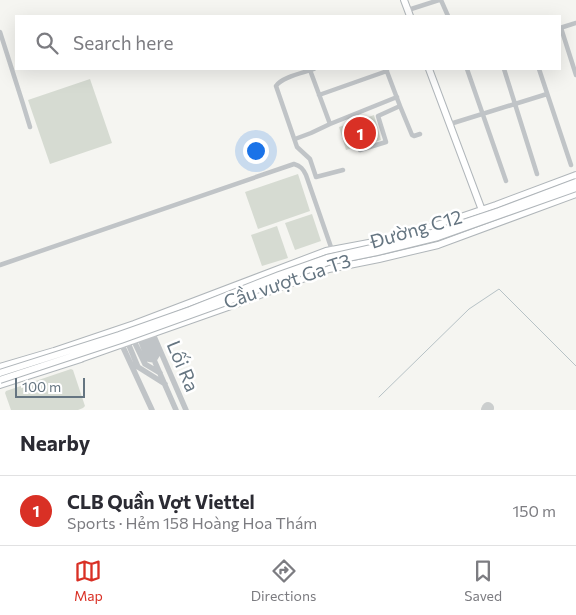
<!DOCTYPE html>
<html lang="en">
<head>
<meta charset="utf-8">
<style>
	body { margin:0; font-family:Commissioner,sans-serif; background:#f7f7f7; color:#2b2b33 }
	.scale { position:absolute; left:15px; bottom:12px; width:70px; box-sizing:border-box; padding-left:5px; border:2px solid #657581; border-top:0; font-size:14px; line-height:18px; white-space:nowrap; color:#657581; -webkit-text-stroke:4px #fff; paint-order:stroke }
	.you { position:absolute; left:255px; top:150px; width:18px; height:18px; margin:-12px; border:4px solid #fff; border-radius:50%; background:#1a73e8; box-shadow:0 0 0 8px #1a73e833 }
	.badge { display:grid; place-items:center; width:32px; height:32px; border-radius:50%; background:#d93025; color:#fff; font-size:16px; font-weight:700 }
	.pin { position:absolute; translate:-50% -50%; border:2px solid #fff; box-shadow:0 1px 5px #0006 }
	.list { margin:0; padding:0; list-style:none }
	h2 { display:flex; justify-content:space-between; align-items:center; height:65px; margin:0; padding:0 20px; font-size:21px }
	h2 small { font-size:16px; font-weight:400; color:#7c7c81 }
	.list li { display:grid; grid-template-columns:32px 1fr auto; gap:15px; align-items:center; box-sizing:border-box; height:70px; padding:0 20px; border-top:1px solid #e1e1e2 }
	.list b { display:block; font-size:19px; white-space:nowrap }
	.list p { margin:0; font-size:16px; white-space:nowrap; color:#7c7c81 }
	.list em { font-size:16px; font-style:normal; color:#7c7c81 }
	.icon { flex:none; width:28px; height:28px; fill:none; stroke:currentColor; stroke-width:2; stroke-linecap:round; stroke-linejoin:round }
	.map { position:relative; flex:none; width:576px; height:410px; overflow:hidden }
	.search { position:absolute; background:#fff; box-shadow:0 5px 20px #0002; left:15px; right:15px; top:15px; height:55px; display:flex; align-items:center; gap:12px; box-sizing:border-box; padding:0 18px; border-radius:0px; color:#7c7c81; font-size:19px }
	.sheet { height:135px; background:#fff }
	nav { display:flex; justify-content:space-around; align-items:center; box-sizing:border-box; height:70px; border-top:1px solid #e1e1e2; background:#fff; font-size:14px; color:#7c7c81 }
	nav a { display:grid; justify-items:center; gap:2px }
	nav .on { color:#d93025 }
	.map>svg:first-child { display:block }
	.green { fill:#d6dbd2 }
	.lines { fill:none; stroke-linecap:round; stroke-linejoin:round }
	.stream { stroke:#b7c2c6; stroke-width:1 }
	.taxiway { stroke:#cbcece; stroke-width:12 }
	.secondary-casing { stroke:#b0b6ba; stroke-width:8 }
	.minor { stroke:#c0c4c7; stroke-width:4.5 }
	.tertiary { stroke:#c0c4c7; stroke-width:5.5 }
	.secondary { stroke:#fff; stroke-width:6 }
	.secondary-bridge-casing { stroke:#b0b6ba; stroke-width:8; stroke-linecap:butt }
	.secondary-bridge { stroke:#fff; stroke-width:6 }
	.labels { text-anchor:middle; stroke-width:5; stroke-linejoin:round; paint-order:stroke }
	.street-label { font-size:19px; fill:#657581; stroke:#fff }
</style>
</head>
<body>
<div class="map">
<svg width="576" height="410" viewBox="0 0 576 410">
	<rect width="100%" height="100%" fill="#f5f5f1"/>
	<path class="green" d="M 90,79 L 112,143 L 50,164 L 28,100 Z
		M 374,115 L 381,140 L 346,150 L 339,127 Z
		M 298,174 L 310,211 L 258,229 L 245,192 Z
		M 312,214 L 321,241 L 295,250 L 285,223 Z
		M 277,226 L 288,258 L 262,266 L 251,235 Z
		M 71,369 L 73,370 L 85,406 L 83,408 L 78,410 L 11,410 L 5,393 L 6,391 Z"/>
	<g class="lines">
		<path class="stream" d="M 379,397 L 469,309 L 499,289 L 576,366"/>
		<path class="taxiway" d="M 487,410 L 488,408"/>
		<g class="secondary-casing">
			<path id="secondary" d="M 404,0 L 410,16
				M 429,69 L 483,213
				M 83,358 L 231,306 L 329,269 L 379,259 L 438,245 L 576,194
				M 0,367 L 54,351 L 134,324 L 326,251 L 374,242 L 434,226 L 496,205 L 576,175
				M 0,385 L 81,359 L 79,353"/>
		</g>
		<path class="minor" d="M 441,0 L 448,16
			M 408,10 L 439,0
			M 560,28 L 576,23
			M 561,28 L 576,75
			M 0,32 L 23,104 L 30,127
			M 314,69 C 303,73 282,77 276,86 L 297,147 L 310,159 L 316,177 L 343,170
			M 467,69 L 506,181
			M 504,69 L 537,174
			M 539,69 L 571,165
			M 310,70 L 330,124
			M 319,95 L 387,71
			M 400,106 L 412,135 L 414,136 L 420,134
			M 450,124 L 547,94
			M 295,139 L 311,133 L 330,124 L 397,97
			M 360,150 L 386,142 L 378,116 L 400,106 L 386,69
			M 0,265 L 294,164 C 301,166 303,169 306,175 L 332,250"/>
		<path class="tertiary" d="M 153,334 L 186,410
			M 144,337 L 176,410
			M 140,339 L 148,359 L 154,360 L 157,355 L 149,335
			M 134,341 L 145,364 L 160,373
			M 128,343 L 138,367 L 165,384
			M 122,345 L 152,410"/>
		<use href="#secondary" class="secondary"/>
		<g class="secondary-bridge-casing">
			<path id="secondary-bridge" d="M 0,373 L 119,335 L 190,310 L 279,275 L 327,258 L 376,247 L 436,232 L 499,211 L 576,182
				M 0,380 L 121,340 L 221,304 L 328,262 L 377,252 L 438,237 L 576,188"/>
		</g>
		<use href="#secondary-bridge" class="secondary-bridge"/>
	</g>
	<g class="labels">
		<g class="street-label">
			<text transform="translate(416 229) rotate(-16)" y="7">Đường C12</text>
			<text transform="translate(287 281) rotate(-19)" y="7">Cầu vượt Ga T3</text>
			<text transform="translate(183 366) rotate(67)" y="7">Lối Ra</text>
		</g>
	</g>
</svg>
<div class="scale">100 m</div>
<div class="you"></div>
<div class="pin badge" style="left:360px;top:133px">1</div>
<div class="search"><svg class="icon" aria-label="search" viewBox="0 0 24 24"><circle cx="10" cy="10" r="6"/><path d="M15 15l6 6"/></svg>Search here</div>
</div>
<section class="sheet">
<h2>Nearby<small></small></h2>
<ul class="list">
<li><span class="badge">1</span><div><b>CLB Quần Vợt Viettel</b><p>Sports · Hẻm 158 Hoàng Hoa Thám</p></div><em>150 m</em></li>
</ul>
</section>
<nav>
<a class="on"><svg class="icon" aria-label="map" viewBox="0 0 24 24"><path d="M3 6l6-2 6 2 6-2v14l-6 2-6-2-6 2zM9 4v14M15 6v14"/></svg>Map</a>
<a><svg class="icon" aria-label="directions" viewBox="0 0 24 24"><path d="M12 3l9 9-9 9-9-9zM9 14v-3h6M13 9l2 2-2 2"/></svg>Directions</a>
<a><svg class="icon" aria-label="saved" viewBox="0 0 24 24"><path d="M7 4h10v16l-5-4-5 4z"/></svg>Saved</a>
</nav>
</body>
</html>
